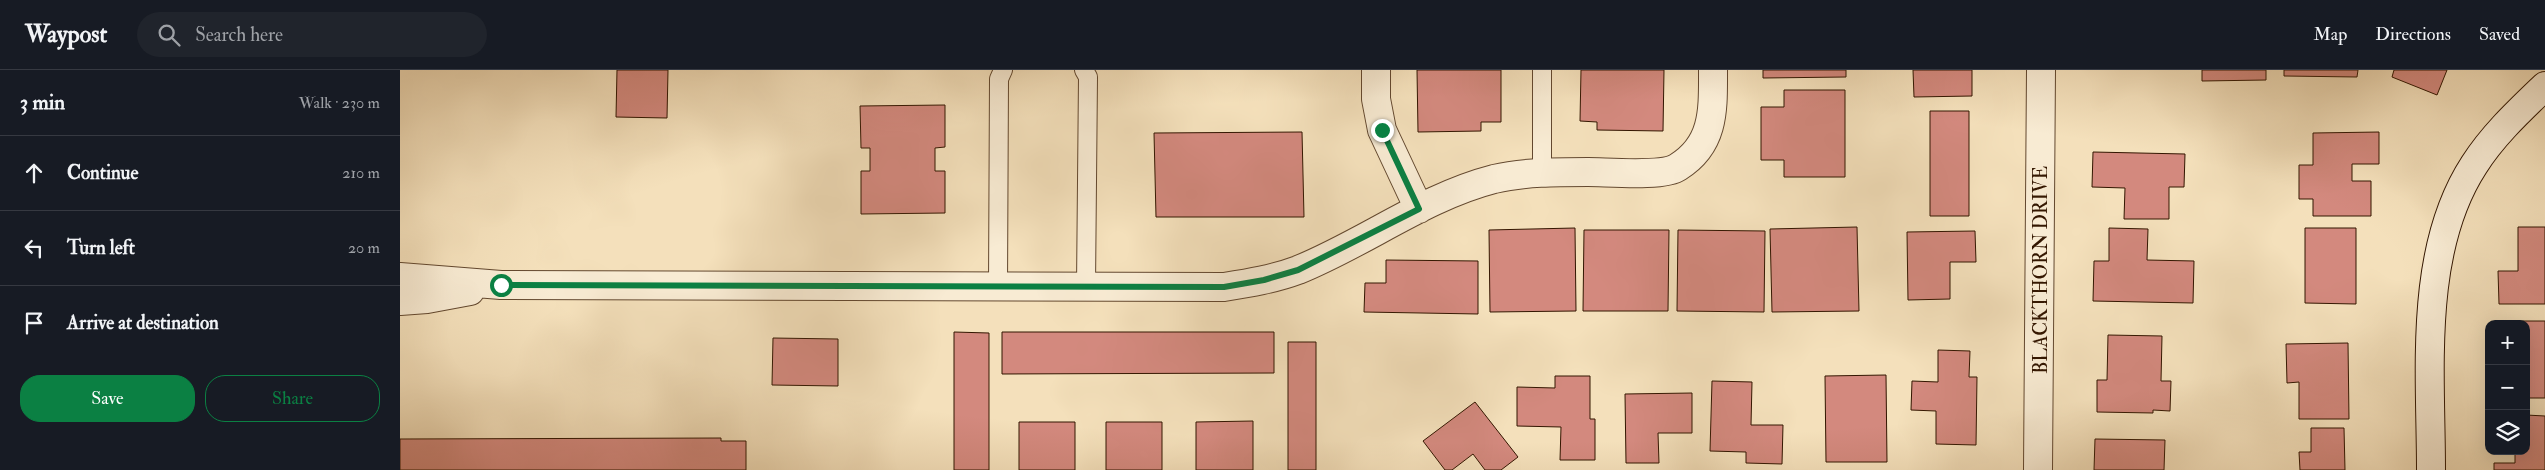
<!DOCTYPE html>
<html lang="en">
<head>
<meta charset="utf-8">
<style>
	body { margin:0; font-family:"IM FELL Double Pica",serif; background:#20242c; color:#f1f3f6 }
	.controls { position:absolute; right:15px; bottom:15px; display:grid; overflow:hidden; border-radius:10px; box-shadow:0 5px 20px #0002 }
	.controls button { width:45px; height:45px; display:grid; place-items:center; padding:0; border:0; border-bottom:1px solid #363941; background:#171b24; color:#f1f3f6; font:25px sans-serif }
	.stop { position:absolute; width:15px; height:15px; margin:-11px; border:4px solid #0b8043; border-radius:50%; background:#fff }
	.stop.end { background:#0b8043; border-color:#fff; box-shadow:0 1px 5px #0008 }
	.list { margin:0; padding:0; list-style:none }
	h2 { display:flex; justify-content:space-between; align-items:center; height:65px; margin:0; padding:0 20px; font-size:21px }
	h2 small { font-size:16px; font-weight:400; color:#9ea1a6 }
	.list li { display:grid; grid-template-columns:32px 1fr auto; gap:15px; align-items:center; box-sizing:border-box; height:75px; padding:0 20px; border-top:1px solid #363941 }
	.list b { display:block; font-size:19px; white-space:nowrap }
	.list em { font-size:16px; font-style:normal; color:#9ea1a6 }
	.actions { display:flex; gap:10px; padding:15px 20px }
	.actions a { flex:1; padding:11px 0; border:1px solid #0b8043; border-radius:20px; text-align:center; font-size:18px; color:#0b8043 }
	.actions .main { background:#0b8043; color:#fff }
	.icon { flex:none; width:28px; height:28px; fill:none; stroke:currentColor; stroke-width:2; stroke-linecap:round; stroke-linejoin:round }
	.map { position:relative; flex:none; width:2145px; height:400px; overflow:hidden }
	header { display:flex; align-items:center; gap:30px; box-sizing:border-box; height:70px; padding:0 25px; background:#171b24; border-bottom:1px solid #363941 }
	header strong { font-size:24px }
	nav { display:flex; gap:28px; margin-inline-start:auto; font-size:18px }
	.search { width:350px; height:45px; background:#20242c; display:flex; align-items:center; gap:12px; box-sizing:border-box; padding:0 18px; border-radius:28px; color:#9ea1a6; font-size:19px }
	main { display:flex }
	aside { flex:1; background:#171b24 }
	.map>svg:first-child { display:block }
	.building { fill:#d3897e; stroke:#331600 }
	.lines { fill:none; stroke-linecap:round; stroke-linejoin:round }
	.lane-casing { stroke:#63482f; stroke-width:20 }
	.street-casing { stroke:#63482f; stroke-width:30 }
	.secondary-casing { stroke:#331600; stroke-width:30 }
	.lane { stroke:#f8ebd3; stroke-width:18 }
	.street { stroke:#f8ebd3; stroke-width:28 }
	.secondary { stroke:#f8ebd3; stroke-width:28 }
	.route { stroke:#0b8043; stroke-width:6 }
	.labels { text-anchor:middle; stroke-width:4.5; stroke-linejoin:round; paint-order:stroke }
	.street-label { font-size:19px; fill:#331600; stroke:#f8ebd3 }
</style>
</head>
<body>
<header>
<strong>Waypost</strong>
<div class="search"><svg class="icon" aria-label="search" viewBox="0 0 24 24"><circle cx="10" cy="10" r="6"/><path d="M15 15l6 6"/></svg>Search here</div>
<nav><a>Map</a><a>Directions</a><a>Saved</a></nav>
</header>
<main>
<aside>
<h2>3 min<small>Walk · 230 m</small></h2>
<ul class="list">
<li><svg class="icon" aria-label="ahead" viewBox="0 0 24 24"><path d="M12 20V5M6 11l6-6 6 6"/></svg><div><b>Continue</b></div><em>210 m</em></li>
<li><svg class="icon" aria-label="left" viewBox="0 0 24 24"><path d="M17 20v-9H6M10 6l-5 5 5 5"/></svg><div><b>Turn left</b></div><em>20 m</em></li>
<li><svg class="icon" aria-label="arrive" viewBox="0 0 24 24"><path d="M6 21V4h12l-3 4 3 4H6"/></svg><div><b>Arrive at destination</b></div></li>
</ul>
<div class="actions"><a class="main">Save</a><a>Share</a></div>
</aside>
<div class="map">
<svg width="2145" height="400" viewBox="0 0 2145 400">
	<rect width="100%" height="100%" fill="#f4e0bb"/>
	<filter id="stains"><feTurbulence type="fractalNoise" baseFrequency=".004" numOctaves="4"/><feColorMatrix values="0 0 0 0 .2 0 0 0 0 .09 0 0 0 0 .02 0 0 0 .5 -.17"/></filter>
	<radialGradient id="worn" r=".72"><stop offset=".6" stop-color="#630" stop-opacity="0"/><stop offset="1" stop-color="#630" stop-opacity=".3"/></radialGradient>
	<path class="building" d="M 217,0 L 268,0 L 267,48 L 216,47 Z
		M 1017,0 L 1101,0 L 1101,52 L 1081,52 L 1081,61 L 1018,62 Z
		M 1181,0 L 1264,0 L 1263,61 L 1197,60 L 1197,52 L 1180,51 Z
		M 1363,0 L 1446,0 L 1446,7 L 1363,8 Z
		M 1513,0 L 1572,0 L 1572,26 L 1514,27 Z
		M 1802,0 L 1866,0 L 1866,10 L 1802,11 Z
		M 1884,0 L 1958,0 L 1957,7 L 1884,6 Z
		M 1994,0 L 2047,0 L 2037,25 L 1992,7 Z
		M 1384,20 L 1445,20 L 1445,107 L 1384,107 L 1384,90 L 1361,90 L 1361,37 L 1384,37 Z
		M 545,35 L 545,77 L 535,78 L 535,101 L 545,101 L 545,143 L 461,144 L 461,101 L 470,101 L 470,78 L 461,78 L 460,36 Z
		M 1530,41 L 1569,41 L 1569,146 L 1530,146 Z
		M 902,62 L 904,147 L 756,147 L 754,63 Z
		M 1979,62 L 1979,94 L 1952,94 L 1952,111 L 1971,111 L 1971,146 L 1913,146 L 1913,129 L 1899,129 L 1899,95 L 1913,95 L 1913,63 Z
		M 1693,82 L 1785,84 L 1784,117 L 1769,117 L 1769,149 L 1724,149 L 1725,118 L 1692,117 Z
		M 1457,157 L 1459,241 L 1372,242 L 1370,159 Z
		M 2118,157 L 2145,157 L 2145,234 L 2099,234 L 2098,201 L 2118,201 Z
		M 1175,158 L 1176,241 L 1090,242 L 1089,160 Z
		M 1709,158 L 1748,159 L 1747,190 L 1794,191 L 1793,233 L 1693,231 L 1694,191 L 1709,191 Z
		M 1905,158 L 1956,158 L 1956,234 L 1905,233 Z
		M 1184,160 L 1269,160 L 1268,241 L 1183,241 Z
		M 1278,160 L 1365,161 L 1364,242 L 1277,241 Z
		M 1575,161 L 1576,192 L 1550,192 L 1550,229 L 1508,230 L 1507,162 Z
		M 986,190 L 1078,191 L 1078,244 L 964,242 L 965,213 L 986,213 Z
		M 2119,251 L 2145,251 L 2145,328 L 2126,328 L 2126,254 L 2119,254 Z
		M 554,262 L 589,263 L 589,400 L 554,400 Z
		M 602,262 L 874,262 L 874,303 L 602,304 Z
		M 1708,265 L 1762,266 L 1761,311 L 1771,311 L 1770,341 L 1753,340 L 1753,343 L 1697,342 L 1697,310 L 1707,310 Z
		M 373,268 L 438,269 L 438,316 L 372,315 Z
		M 888,272 L 916,272 L 916,400 L 888,400 Z
		M 1948,273 L 1949,349 L 1899,349 L 1899,312 L 1887,313 L 1886,274 Z
		M 1538,280 L 1570,281 L 1569,307 L 1577,307 L 1576,375 L 1536,374 L 1536,341 L 1511,340 L 1512,311 L 1538,312 Z
		M 1486,305 L 1487,392 L 1426,392 L 1425,306 Z
		M 1155,306 L 1190,306 L 1190,349 L 1195,349 L 1195,390 L 1160,390 L 1161,357 L 1117,356 L 1117,317 L 1155,318 Z
		M 1312,311 L 1352,312 L 1351,355 L 1383,355 L 1382,394 L 1346,393 L 1346,382 L 1310,381 Z
		M 1292,323 L 1292,363 L 1258,363 L 1259,393 L 1226,393 L 1225,324 Z
		M 1075,332 L 1118,387 L 1101,400 L 1085,400 L 1073,384 L 1052,400 L 1045,400 L 1023,371 Z
		M 2126,345 L 2145,346 L 2145,400 L 2094,400 L 2094,393 L 2115,393 L 2115,381 L 2126,381 Z
		M 853,351 L 853,400 L 796,400 L 796,352 Z
		M 619,352 L 675,352 L 675,400 L 619,400 Z
		M 706,352 L 762,352 L 762,400 L 706,400 Z
		M 1911,358 L 1944,358 L 1945,400 L 1900,400 L 1899,382 L 1911,382 Z
		M 321,368 L 321,371 L 346,371 L 346,400 L 0,400 L 0,369 Z
		M 1695,369 L 1765,370 L 1764,400 L 1694,400 Z"/>
	<g class="lines">
		<g class="lane-casing">
			<path id="lane" d="M 684,0 L 688,7 L 686,216
				M 1142,0 L 1142,103
				M 598,216 L 599,9 L 603,0"/>
		</g>
		<g class="street-casing">
			<path id="street" d="M 976,0 L 976,29 L 982,60 L 1019,139
				M 0,207 L 101,215 L 824,217 C 849,213 874,209 898,200 C 965,173 1024,127 1094,109 C 1124,102 1157,102 1188,102 C 1208,102 1264,107 1278,97 C 1315,74 1313,39 1313,0
				M 0,231 L 27,229 L 70,221
				M 1638,400 L 1641,0"/>
		</g>
		<g class="secondary-casing">
			<path id="secondary" d="M 2031,400 C 2031,302 2018,181 2074,95 C 2093,65 2120,40 2145,16"/>
		</g>
		<use href="#lane" class="lane"/>
		<use href="#street" class="street"/>
		<use href="#secondary" class="secondary"/>
	</g>
	<g class="lines">
		<path class="route" d="M 101,215 L 824,217 L 864,210 L 898,200 L 1019,139 L 982,60"/>
	</g>
	<g class="labels">
		<g class="street-label">
			<text transform="translate(1640 200) rotate(-90)" y="7">BLACKTHORN DRIVE</text>
		</g>
	</g>
	<rect width="100%" height="100%" filter="url(#stains)"/>
	<rect width="100%" height="100%" fill="url(#worn)"/>
</svg>
<div class="controls">
<button>+</button>
<button>−</button>
<button><svg class="icon" aria-label="layers" viewBox="0 0 24 24"><path d="M12 4l9 5-9 5-9-5zM3 14l9 5 9-5"/></svg></button>
</div>
<div class="stop" style="left:101px;top:215px"></div>
<div class="stop end" style="left:982px;top:60px"></div>
</div>
</main>
</body>
</html>
